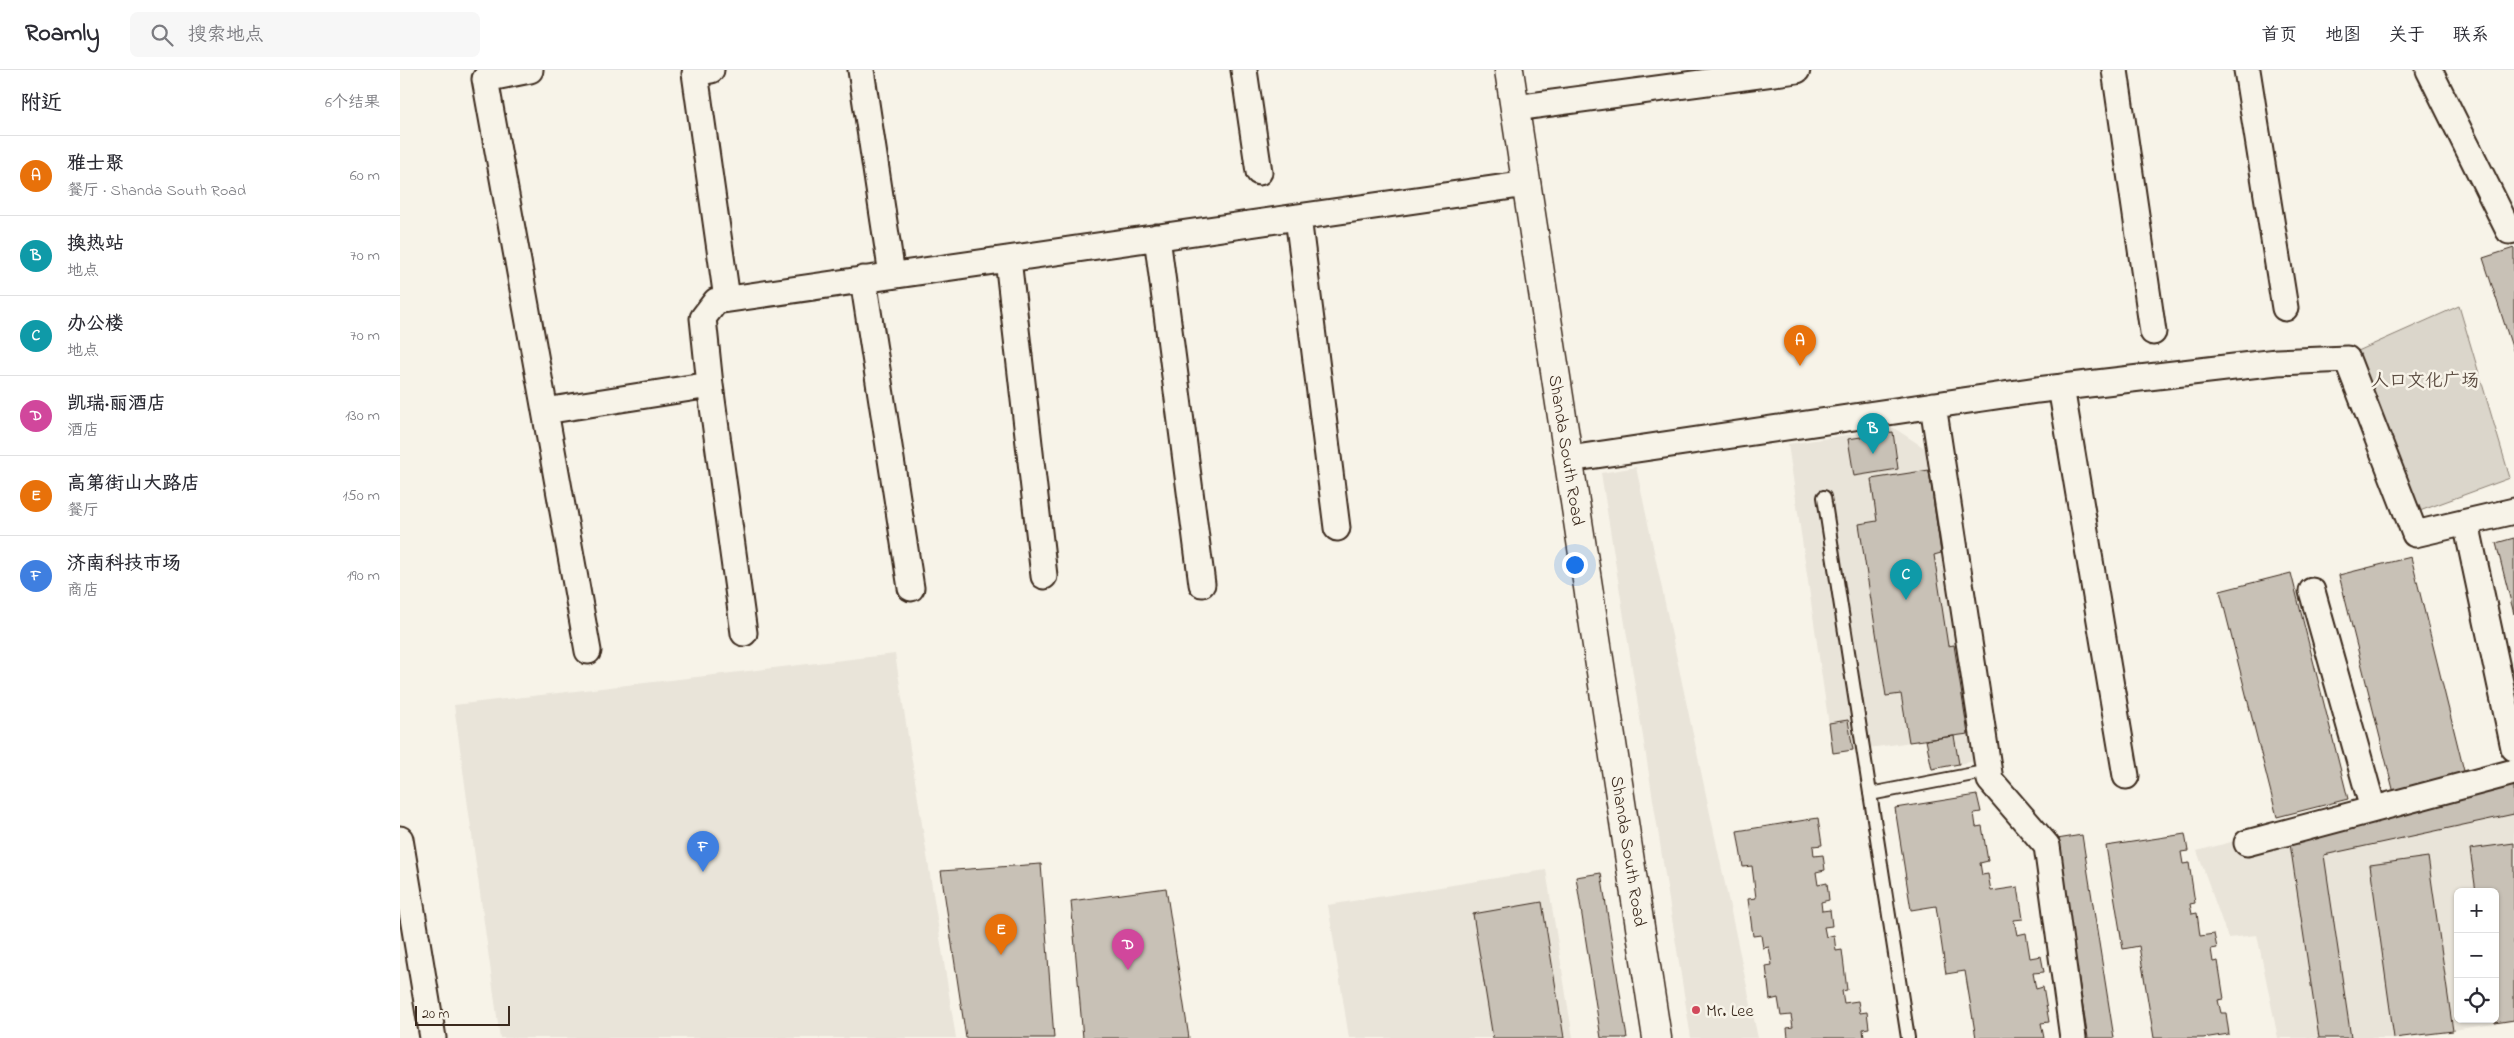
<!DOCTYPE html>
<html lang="zh">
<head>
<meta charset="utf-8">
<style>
	body { margin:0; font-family:"Indie Flower","LXGW WenKai TC",sans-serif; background:#f7f7f7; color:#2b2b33 }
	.controls { position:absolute; right:15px; bottom:15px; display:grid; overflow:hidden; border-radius:8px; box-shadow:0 1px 4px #0004 }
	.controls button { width:45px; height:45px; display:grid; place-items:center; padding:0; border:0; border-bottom:1px solid #e1e1e2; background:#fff; color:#2b2b33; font:25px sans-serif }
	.scale { position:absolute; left:15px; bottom:12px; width:95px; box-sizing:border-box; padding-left:5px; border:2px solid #3b2a1e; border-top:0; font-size:14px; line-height:18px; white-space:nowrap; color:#3b2a1e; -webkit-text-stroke:4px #f7f3e8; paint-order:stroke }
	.you { position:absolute; left:1174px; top:494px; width:18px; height:18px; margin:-12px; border:4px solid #fff; border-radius:50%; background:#1a73e8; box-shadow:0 0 0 8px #1a73e833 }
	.badge { display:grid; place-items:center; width:32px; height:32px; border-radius:50%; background:#d1495b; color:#fff; font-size:16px; font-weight:700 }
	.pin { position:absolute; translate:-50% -41px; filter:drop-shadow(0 1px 2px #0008) }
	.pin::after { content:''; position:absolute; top:26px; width:18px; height:15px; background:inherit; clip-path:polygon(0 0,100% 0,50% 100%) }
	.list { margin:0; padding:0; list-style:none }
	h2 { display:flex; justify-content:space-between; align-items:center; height:65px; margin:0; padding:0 20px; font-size:21px }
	h2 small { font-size:16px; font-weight:400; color:#7c7c81 }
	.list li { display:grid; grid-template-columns:32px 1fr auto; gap:15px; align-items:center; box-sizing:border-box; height:80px; padding:0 20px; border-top:1px solid #e1e1e2 }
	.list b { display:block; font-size:19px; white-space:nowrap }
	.list p { margin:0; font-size:16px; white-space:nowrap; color:#7c7c81 }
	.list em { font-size:16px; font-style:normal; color:#7c7c81 }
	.icon { flex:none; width:28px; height:28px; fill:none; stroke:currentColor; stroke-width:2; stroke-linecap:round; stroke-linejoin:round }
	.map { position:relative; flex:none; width:2114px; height:968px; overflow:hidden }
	header { display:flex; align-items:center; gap:30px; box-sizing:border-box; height:70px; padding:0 25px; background:#fff; border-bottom:1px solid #e1e1e2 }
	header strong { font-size:24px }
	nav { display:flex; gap:28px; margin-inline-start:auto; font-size:18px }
	.search { width:350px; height:45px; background:#f7f7f7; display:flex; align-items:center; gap:12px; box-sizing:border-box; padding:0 18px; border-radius:8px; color:#7c7c81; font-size:19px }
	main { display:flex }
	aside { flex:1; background:#fff }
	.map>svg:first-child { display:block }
	.built { fill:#e9e4d9; fill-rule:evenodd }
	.green { fill:#dbd6cb; stroke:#8b8074 }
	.building { fill:#c8c1b6; stroke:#3b2a1e }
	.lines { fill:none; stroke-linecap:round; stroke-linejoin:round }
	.lane-casing { stroke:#3b2a1e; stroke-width:16 }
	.street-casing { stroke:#3b2a1e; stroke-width:29 }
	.secondary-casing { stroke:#3b2a1e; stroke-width:31 }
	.lane { stroke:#f7f3e8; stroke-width:12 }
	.street { stroke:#f7f3e8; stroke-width:25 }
	.secondary { stroke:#f7f3e8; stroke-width:28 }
	.poi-dot { fill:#d1495b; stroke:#f7f3e8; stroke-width:2 }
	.labels { text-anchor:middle; stroke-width:5; stroke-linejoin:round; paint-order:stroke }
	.park-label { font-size:18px; fill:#5b4c41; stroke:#f7f3e8 }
	.street-label { font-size:18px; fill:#3b2a1e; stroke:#f7f3e8 }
	.poi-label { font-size:18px; fill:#3b2a1e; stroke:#f7f3e8; text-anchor:start }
</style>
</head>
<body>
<header>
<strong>Roamly</strong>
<div class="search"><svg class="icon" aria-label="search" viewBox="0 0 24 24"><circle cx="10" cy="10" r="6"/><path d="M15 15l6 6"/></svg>搜索地点</div>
<nav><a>首页</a><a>地图</a><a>关于</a><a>联系</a></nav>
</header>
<main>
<aside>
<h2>附近<small>6个结果</small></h2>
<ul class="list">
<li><span class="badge" style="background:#e8710a">A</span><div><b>雅士聚</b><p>餐厅 · Shanda South Road</p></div><em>60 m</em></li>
<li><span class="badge" style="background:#0f9aa8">B</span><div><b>换热站</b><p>地点</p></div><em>70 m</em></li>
<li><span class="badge" style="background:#0f9aa8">C</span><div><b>办公楼</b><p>地点</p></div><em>70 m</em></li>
<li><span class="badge" style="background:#d1479c">D</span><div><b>凯瑞·丽酒店</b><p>酒店</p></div><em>130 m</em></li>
<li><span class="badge" style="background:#e8710a">E</span><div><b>高第街山大路店</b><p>餐厅</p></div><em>150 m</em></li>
<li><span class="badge" style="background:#3f7fe0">F</span><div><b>济南科技市场</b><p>商店</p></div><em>190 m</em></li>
</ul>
</aside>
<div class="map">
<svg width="2114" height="968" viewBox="0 0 2114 968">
	<rect width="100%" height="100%" fill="#f7f3e8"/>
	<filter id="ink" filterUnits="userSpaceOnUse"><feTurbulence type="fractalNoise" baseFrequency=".02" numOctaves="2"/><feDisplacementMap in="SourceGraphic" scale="10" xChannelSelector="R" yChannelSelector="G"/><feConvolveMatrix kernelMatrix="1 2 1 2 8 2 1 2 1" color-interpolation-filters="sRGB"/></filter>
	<g filter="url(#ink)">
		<path class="built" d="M 1494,358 L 1552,396 L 1596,687 L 1532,699 L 1526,670 L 1433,683 L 1388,374 Z
			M 1236,397 L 1312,753 L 1358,968 L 1291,968 L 1201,403 Z
			M 495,584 L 556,968 L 100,968 L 54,635 Z
			M 2114,698 L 2114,951 L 1998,968 L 1878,968 L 1857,865 L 1828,868 L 1797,781 ZM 2058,822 L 2095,822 L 2095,949 L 2058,949 Z
			M 1146,800 L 1173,968 L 949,968 L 928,835 Z"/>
		<path class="green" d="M 2059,236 L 2110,408 L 2017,442 L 1958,281 Z"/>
		<path class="building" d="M 2114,178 L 2114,283 L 2083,188 Z
			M 1493,362 L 1498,399 L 1454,406 L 1448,369 Z
			M 1529,400 L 1541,483 L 1534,485 L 1548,576 L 1554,575 L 1568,664 L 1509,672 L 1501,624 L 1486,626 L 1459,454 L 1477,451 L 1471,409 Z
			M 2114,468 L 2114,544 L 2096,473 Z
			M 2011,487 L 2067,713 L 1996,731 L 1939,505 Z
			M 1891,503 L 1948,729 L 1877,747 L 1820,521 Z
			M 1448,650 L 1453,680 L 1433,683 L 1429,653 Z
			M 1554,666 L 1559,694 L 1532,699 L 1526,670 Z
			M 2114,715 L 2114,744 L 1924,785 L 1951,968 L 1919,968 L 1889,767 Z
			M 1577,725 L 1581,742 L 1574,743 L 1576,757 L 1582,756 L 1588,791 L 1580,793 L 1582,805 L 1588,804 L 1591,821 L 1618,817 L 1623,849 L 1614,850 L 1617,865 L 1626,863 L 1630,888 L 1641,886 L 1644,902 L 1633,903 L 1636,919 L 1643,917 L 1649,952 L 1641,953 L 1644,968 L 1576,968 L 1565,901 L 1546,904 L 1536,836 L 1511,840 L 1495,738 Z
			M 1418,748 L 1422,775 L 1413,776 L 1414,786 L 1423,785 L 1425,800 L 1416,802 L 1418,815 L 1427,813 L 1429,830 L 1421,832 L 1422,841 L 1430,840 L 1432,856 L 1424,857 L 1426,867 L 1434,865 L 1436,881 L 1442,880 L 1447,920 L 1442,921 L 1444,933 L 1458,931 L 1460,943 L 1467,942 L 1469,958 L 1463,959 L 1464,968 L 1388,968 L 1387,958 L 1393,957 L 1391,945 L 1381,946 L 1378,928 L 1370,930 L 1366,896 L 1372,895 L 1369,877 L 1363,878 L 1361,865 L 1353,866 L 1348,829 L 1356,828 L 1352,796 L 1343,797 L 1337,761 Z
			M 1785,764 L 1788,781 L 1781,782 L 1783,794 L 1789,793 L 1795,833 L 1790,834 L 1792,844 L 1797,843 L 1800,866 L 1814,864 L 1817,878 L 1811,879 L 1813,892 L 1818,891 L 1824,929 L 1818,930 L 1821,943 L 1826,943 L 1829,964 L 1803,968 L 1754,968 L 1739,876 L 1723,879 L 1706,776 Z
			M 1682,765 L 1714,968 L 1688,968 L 1657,769 Z
			M 2114,773 L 2114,950 L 2095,953 L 2095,822 L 2076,822 L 2070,779 Z
			M 2028,787 L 2053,961 L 1994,968 L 1970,795 Z
			M 641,794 L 654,968 L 566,968 L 541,801 Z
			M 1201,803 L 1227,968 L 1201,968 L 1176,807 Z
			M 766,818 L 789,968 L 683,968 L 671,831 Z
			M 1142,832 L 1164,968 L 1093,968 L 1073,844 Z"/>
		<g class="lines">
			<g class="lane-casing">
				<path id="lane" d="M 1424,427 L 1508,968
					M 1470,724 L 1589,701"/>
			</g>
			<g class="street-casing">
				<path id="street" d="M 130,0 L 85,9 L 145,341
					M 311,0 L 295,3 L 327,229
					M 461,0 L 492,205
					M 844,0 L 859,102
					M 1715,0 L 1753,262
					M 1847,0 L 1885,238
					M 2029,0 L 2109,161 L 2114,160
					M 1115,38 L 1397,0
					M 898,147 L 937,458
					M 757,167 L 802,514
					M 608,189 L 644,506
					M 463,209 L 511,518
					M 310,315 L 344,563
					M 1661,317 L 1726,706
					M 1533,335 L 1590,710 L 1647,776 L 1673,968
					M 1169,389 L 1637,320 L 1877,292 L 1947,289 L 2015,464 L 2114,441
					M 2068,462 L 2114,678
					M 1912,521 L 1973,739
					M 188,581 L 145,341 L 310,315 L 303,248 L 316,231 L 1127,114
					M 0,769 L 33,968
					M 1847,773 L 2114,702"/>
			</g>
			<g class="secondary-casing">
				<path id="secondary" d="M 1109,0 L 1257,968"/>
			</g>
			<use href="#lane" class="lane"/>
			<use href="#street" class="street"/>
			<use href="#secondary" class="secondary"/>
		</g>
	</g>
	<circle class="poi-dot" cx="1296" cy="940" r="5"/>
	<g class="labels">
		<g class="park-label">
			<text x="2025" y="316">人口文化广场</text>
		</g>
		<g class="street-label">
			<text transform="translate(1167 380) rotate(81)" y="6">Shanda South Road</text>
			<text transform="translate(1229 781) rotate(81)" y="6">Shanda South Road</text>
		</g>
		<g class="poi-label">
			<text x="1306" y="946">Mr. Lee</text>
		</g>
	</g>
</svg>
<div class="controls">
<button>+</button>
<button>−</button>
<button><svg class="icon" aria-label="locate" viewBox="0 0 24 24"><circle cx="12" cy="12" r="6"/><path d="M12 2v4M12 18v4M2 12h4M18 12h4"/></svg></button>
</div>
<div class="scale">20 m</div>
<div class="you"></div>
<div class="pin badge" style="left:1400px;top:296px;background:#e8710a">A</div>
<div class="pin badge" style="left:1473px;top:384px;background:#0f9aa8">B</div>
<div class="pin badge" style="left:1506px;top:530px;background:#0f9aa8">C</div>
<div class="pin badge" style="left:728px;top:900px;background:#d1479c">D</div>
<div class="pin badge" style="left:601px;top:885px;background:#e8710a">E</div>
<div class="pin badge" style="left:303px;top:802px;background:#3f7fe0">F</div>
</div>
</main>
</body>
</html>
